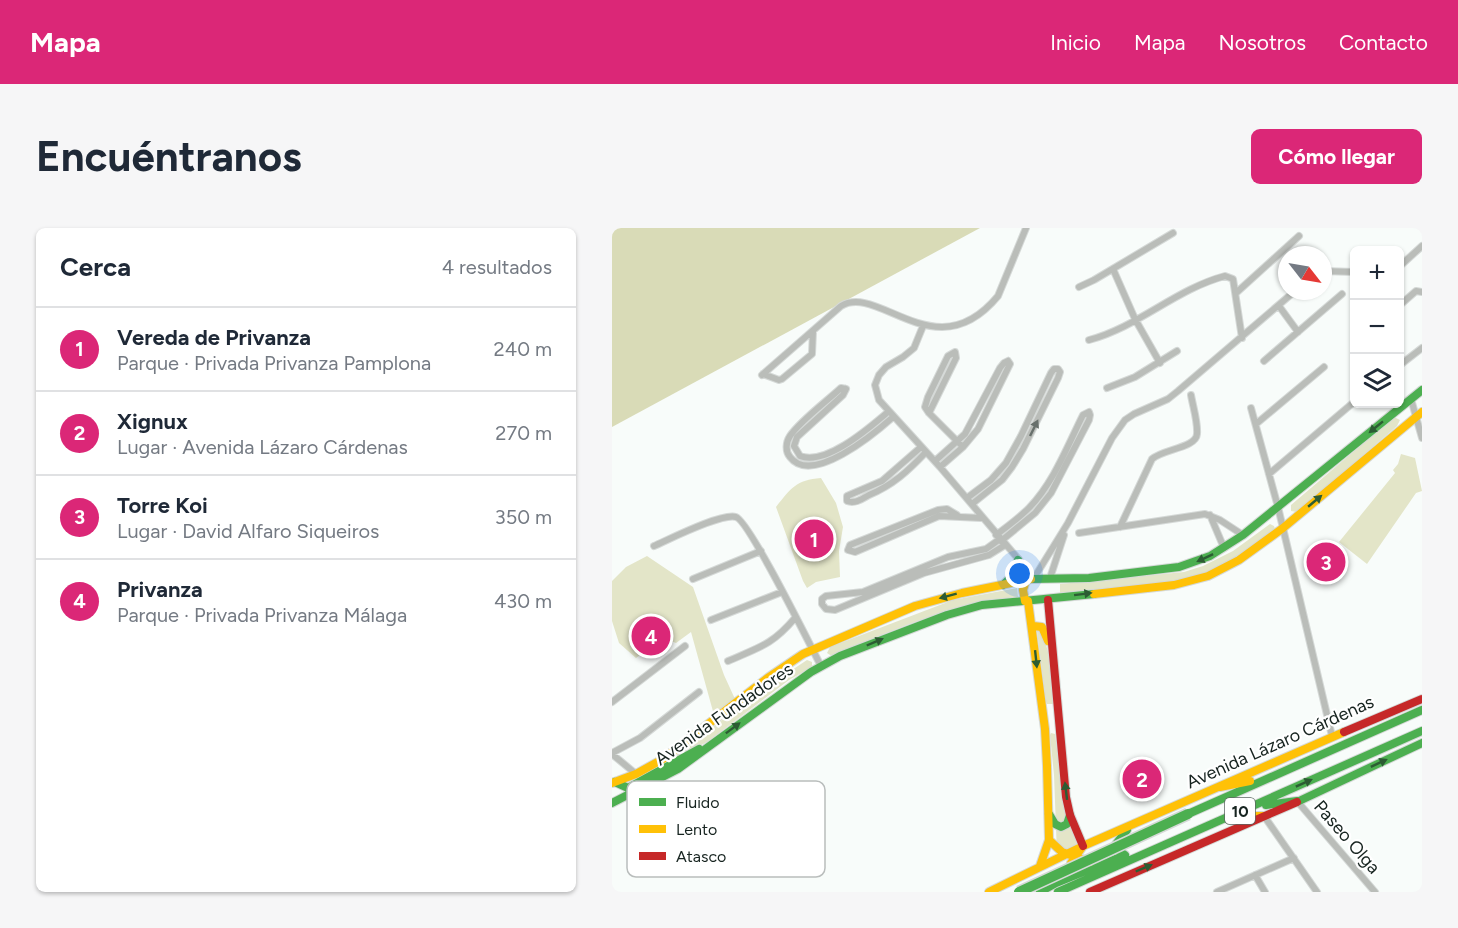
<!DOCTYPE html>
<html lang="es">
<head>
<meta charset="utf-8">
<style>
	body { margin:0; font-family:Figtree,sans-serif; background:#f6f6f7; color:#1f2937 }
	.controls { position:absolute; right:18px; top:18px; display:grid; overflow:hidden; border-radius:9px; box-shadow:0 2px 4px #0004 }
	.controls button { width:54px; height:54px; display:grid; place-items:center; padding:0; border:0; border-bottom:2px solid #e0e1e3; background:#fff; color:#1f2937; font:30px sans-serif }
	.compass { position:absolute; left:666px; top:18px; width:54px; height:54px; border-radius:50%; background:#fff; box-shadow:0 2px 4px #0004; rotate:121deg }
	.you { position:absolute; left:408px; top:346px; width:21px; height:21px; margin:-15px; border:4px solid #fff; border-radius:50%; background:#1a73e8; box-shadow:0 0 0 9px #1a73e833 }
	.badge { display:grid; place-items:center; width:39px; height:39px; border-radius:50%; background:#db2777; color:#fff; font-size:20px; font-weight:700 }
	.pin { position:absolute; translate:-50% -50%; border:3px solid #fff; box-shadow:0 2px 6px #0006 }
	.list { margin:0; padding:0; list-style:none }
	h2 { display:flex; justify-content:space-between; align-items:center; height:78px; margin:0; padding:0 24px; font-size:26px }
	h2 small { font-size:20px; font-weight:400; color:#747a83 }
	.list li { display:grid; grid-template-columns:39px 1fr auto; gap:18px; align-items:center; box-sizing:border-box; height:84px; padding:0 24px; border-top:2px solid #e0e1e3 }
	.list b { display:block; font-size:22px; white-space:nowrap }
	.list p { margin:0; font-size:20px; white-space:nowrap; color:#747a83 }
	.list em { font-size:20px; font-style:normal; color:#747a83 }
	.icon { flex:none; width:33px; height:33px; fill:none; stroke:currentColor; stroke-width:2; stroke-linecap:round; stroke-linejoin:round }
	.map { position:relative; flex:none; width:810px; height:664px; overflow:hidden; border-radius:9px }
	header { display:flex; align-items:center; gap:36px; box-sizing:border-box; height:84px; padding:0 30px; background:#db2777; color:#fff }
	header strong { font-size:28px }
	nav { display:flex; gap:33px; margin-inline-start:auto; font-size:21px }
	.intro { display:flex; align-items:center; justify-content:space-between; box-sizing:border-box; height:144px; padding:0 36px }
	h1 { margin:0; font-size:42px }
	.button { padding:15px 27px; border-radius:9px; background:#db2777; color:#fff; font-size:21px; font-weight:700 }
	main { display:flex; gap:36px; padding:0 36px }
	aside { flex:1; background:#fff; border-radius:9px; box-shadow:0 2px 4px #0004 }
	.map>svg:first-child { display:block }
	.green { fill:#e3e5c8 }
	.forest { fill:#d9dbb7 }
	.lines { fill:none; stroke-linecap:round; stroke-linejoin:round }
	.street-casing { stroke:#d5d9d7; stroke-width:8 }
	.fast-casing { stroke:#d5d9d7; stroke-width:10 }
	.slow-casing { stroke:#d5d9d7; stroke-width:10 }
	.jam-casing { stroke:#d5d9d7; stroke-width:10 }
	.street { stroke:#babdb9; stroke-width:6 }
	.fast { stroke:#4caf50; stroke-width:8 }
	.slow { stroke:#ffc107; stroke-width:8 }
	.jam { stroke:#c62828; stroke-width:8 }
	.fast-bridge-casing { stroke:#d5d9d7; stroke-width:13; stroke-linecap:butt }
	.fast-bridge { stroke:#4caf50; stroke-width:10 }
	.oneway { fill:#2c5c33 }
	.oneway2 { fill:#68706c }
	.labels { text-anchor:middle; stroke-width:4.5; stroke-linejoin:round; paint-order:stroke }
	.shield { fill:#fff; stroke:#5d6663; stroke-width:1.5 }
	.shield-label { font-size:16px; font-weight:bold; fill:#172420 }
	.street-label { font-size:18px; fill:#172420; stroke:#fff }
	.key { fill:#fff; stroke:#b9bdbc; stroke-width:1.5 }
	.key-label { font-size:16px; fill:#172420 }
</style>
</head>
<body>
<header>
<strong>Mapa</strong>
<nav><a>Inicio</a><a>Mapa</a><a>Nosotros</a><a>Contacto</a></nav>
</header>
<div class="intro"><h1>Encuéntranos</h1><a class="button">Cómo llegar</a></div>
<main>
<aside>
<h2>Cerca<small>4 resultados</small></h2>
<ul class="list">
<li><span class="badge">1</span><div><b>Vereda de Privanza</b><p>Parque · Privada Privanza Pamplona</p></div><em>240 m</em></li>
<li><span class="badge">2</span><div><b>Xignux</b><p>Lugar · Avenida Lázaro Cárdenas</p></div><em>270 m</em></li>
<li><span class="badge">3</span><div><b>Torre Koi</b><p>Lugar · David Alfaro Siqueiros</p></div><em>350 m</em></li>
<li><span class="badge">4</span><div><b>Privanza</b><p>Parque · Privada Privanza Málaga</p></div><em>430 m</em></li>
</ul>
</aside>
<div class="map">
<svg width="810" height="664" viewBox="0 0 810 664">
	<rect width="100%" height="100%" fill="#f8fcfa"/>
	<path class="green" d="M 782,189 L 788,192 L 785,198 L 685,284 L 679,283 L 679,277 Z
		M 789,226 L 803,230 L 810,263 L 804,265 L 755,336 L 727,314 L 783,245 L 781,242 L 786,236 Z
		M 209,250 L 224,275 L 231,299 L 227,323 L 228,349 L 204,354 L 195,360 L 191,353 L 164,279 C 179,260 184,252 209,250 Z
		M 658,296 L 662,298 L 663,301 L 609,340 L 574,352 L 448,365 L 448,356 L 572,344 L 591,338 L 621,323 Z
		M 35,328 L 81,359 L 112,447 L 123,471 L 102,487 L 79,404 L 64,415 L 51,410 L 24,430 L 7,415 L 0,393 L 0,353 L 14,339 Z
		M 405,360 L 406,369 C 340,375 282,402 222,427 L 218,427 L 215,425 L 218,419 L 341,372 Z
		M 430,402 L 436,424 L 443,473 L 441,476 L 435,476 L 434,474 L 425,403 Z
		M 195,432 L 200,434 L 200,439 L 177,452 L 95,514 L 37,545 L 165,452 Z
		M 439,505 L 443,506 L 445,521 L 469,616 L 445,626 L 442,547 L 438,507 Z"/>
	<path class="forest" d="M 0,0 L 368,0 L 0,199 Z"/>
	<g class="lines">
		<g class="street-casing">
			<path id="street" d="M 788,38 L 810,18
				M 501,41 L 523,91 L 548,135
				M 711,43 L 742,44
				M 467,59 L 482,52 L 561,5
				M 624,65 L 687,8
				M 788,77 L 804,63 L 810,64
				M 667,78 L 686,104
				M 311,98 L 302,120 L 291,129 L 274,139 L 267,147 L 263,157 L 267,172 L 328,239 L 414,340 L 417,345 L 418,351
				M 477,112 C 526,99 564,61 613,48 L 621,51 L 630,110
				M 652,133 L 730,66
				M 788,137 L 810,120
				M 151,146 L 167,152 L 170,151 L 200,126 L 201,103
				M 150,147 L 229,78 C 267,55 324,143 386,68 L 414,0
				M 495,160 L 523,149 L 565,123
				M 234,161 L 229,160 C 215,173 188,193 178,208 C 174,214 173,223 178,229 C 200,258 263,205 281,189
				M 234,161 L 231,167 L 185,209 L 182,218 L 188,228 C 214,238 257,200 276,184
				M 799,171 L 810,210
				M 639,180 L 666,279 L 720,508
				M 317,185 L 344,130 L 343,124 L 336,128 L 316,169 L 313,179 L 317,185 L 351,219
				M 644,196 L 712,139
				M 309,219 L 270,253 L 235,268 L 235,273 C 243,276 250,271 257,267 C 281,257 296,243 314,224
				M 323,233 L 353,206 L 388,140 L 392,135 L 396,133
				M 328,239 L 351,219 L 366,201 L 396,140 L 398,136 L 396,133
				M 657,246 L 742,174
				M 355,270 L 379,252 L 394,235 L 409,208 L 439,145 L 442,141 L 446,141 L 448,144 L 446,150 L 411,221 L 400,239 L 390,252 L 360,276
				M 345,287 L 335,281 L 326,282 L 238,317 L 236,322 L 243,324 L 327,288 L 369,290
				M 598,287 L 612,320
				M 508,299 L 540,231 C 551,221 584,220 585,206 C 586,194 581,179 579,167
				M 467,305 L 593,286 L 608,292 L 631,307
				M 384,307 C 395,299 407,290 417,280 C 442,254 455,219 471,187 L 477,184
				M 388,311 L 374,321 L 336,329 L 251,364 L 214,368 L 210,371 L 210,376 L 214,381 L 223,382 L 312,345 L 377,327 L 393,317
				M 389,313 L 423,285 L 439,265 L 477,192 L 478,187 L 477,184
				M 42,318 C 58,311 109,285 124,289 C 137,293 198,417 209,438
				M 422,350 L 456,295 L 500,210 L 513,192 L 522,186 L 556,171 L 566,163 L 683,63
				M 438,350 L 452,307
				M 81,351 L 149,323
				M 99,392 L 170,364
				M 116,433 C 148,419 160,417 183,390
				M 0,474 L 73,418
				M 0,525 L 28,510 L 87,464
				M 0,526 L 24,546
				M 685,573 L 763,664
				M 652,588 L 705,664
				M 643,647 L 653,664
				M 605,664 L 682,630"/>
		</g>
		<g class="fast-casing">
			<path id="fast" d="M 419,351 L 477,350 L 567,339 L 598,328 L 631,307 L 810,162
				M 391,357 L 400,348 L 406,332
				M 3,554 L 16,560 L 87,521
				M 685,574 L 810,515
				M 0,575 L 66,541 L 199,444 L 228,428 L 335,387 L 370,377 L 482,366
				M 654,577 L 685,573
				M 437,586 L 443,596 L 449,599 L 455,596 L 458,587
				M 576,586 L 810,482
				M 513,627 L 507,623 L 504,616 L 515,602
				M 428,664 L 444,655 L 508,629
				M 446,664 L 810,503"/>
		</g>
		<g class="slow-casing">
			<path id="slow" d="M 482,366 L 562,357 L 596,348 L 627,332 L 671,300 L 810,184
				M 413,373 L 411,362 L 414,352
				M 416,373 L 433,501 L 435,538 L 437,612 L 428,638
				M 421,398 L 430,399 L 436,413
				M 0,555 L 24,546 L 51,531 L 157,449 L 191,426 L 303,378 L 350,365 L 419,351
				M 608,559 L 638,553
				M 625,588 L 652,588
				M 437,612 L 450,624 L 478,634
				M 459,635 L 471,618
				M 377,664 L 471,618 L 732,504"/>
		</g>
		<g class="jam-casing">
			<path id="jam" d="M 436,372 L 454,569 L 458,587 L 471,618
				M 732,504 L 810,471
				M 478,664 L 685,574"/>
		</g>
		<use href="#street" class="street"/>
		<use href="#fast" class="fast"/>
		<use href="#slow" class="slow"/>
		<use href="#jam" class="jam"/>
		<g class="fast-bridge-casing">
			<path id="fast-bridge" d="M 407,664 L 576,586"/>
		</g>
		<use href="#fast-bridge" class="fast-bridge"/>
	</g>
	<defs><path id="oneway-solid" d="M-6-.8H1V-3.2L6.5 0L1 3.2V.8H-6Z" transform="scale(1.5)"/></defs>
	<g class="oneway">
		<use href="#oneway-solid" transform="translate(764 199) rotate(141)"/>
		<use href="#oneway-solid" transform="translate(703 273) rotate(-40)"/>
		<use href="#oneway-solid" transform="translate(593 330) rotate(155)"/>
		<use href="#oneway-solid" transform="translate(471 366) rotate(-7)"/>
		<use href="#oneway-solid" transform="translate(336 368) rotate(165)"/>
		<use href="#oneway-solid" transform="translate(263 414) rotate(-23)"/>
		<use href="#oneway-solid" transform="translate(424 431) rotate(84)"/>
		<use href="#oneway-solid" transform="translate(121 500) rotate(-37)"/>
		<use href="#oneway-solid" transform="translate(767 535) rotate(-25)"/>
		<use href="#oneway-solid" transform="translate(692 555) rotate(-24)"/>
		<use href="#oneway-solid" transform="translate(454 563) rotate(-97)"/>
		<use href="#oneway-solid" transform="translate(532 640) rotate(-23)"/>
	</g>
	<use class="oneway2" href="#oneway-solid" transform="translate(422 200) rotate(-64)"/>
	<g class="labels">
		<rect class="shield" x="613" y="570" width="30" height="26" rx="4.5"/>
		<g class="shield-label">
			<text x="628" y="589">10</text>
		</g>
		<g class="street-label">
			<text transform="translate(112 486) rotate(-35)" y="6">Avenida Fundadores</text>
			<text transform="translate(668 514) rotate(-24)" y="6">Avenida Lázaro Cárdenas</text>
			<text transform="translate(735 609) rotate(49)" y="6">Paseo Olga</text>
		</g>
	</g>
	<rect x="15" y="553" width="198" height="96" rx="9" class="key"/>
	<rect x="27" y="570" width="27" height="8" fill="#4caf50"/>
	<rect x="27" y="597" width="27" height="8" fill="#ffc107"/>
	<rect x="27" y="624" width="27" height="8" fill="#c62828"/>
	<g class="key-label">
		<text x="64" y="580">Fluido</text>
		<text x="64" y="607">Lento</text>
		<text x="64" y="634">Atasco</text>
	</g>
</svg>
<div class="controls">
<button>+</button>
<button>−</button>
<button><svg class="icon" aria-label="layers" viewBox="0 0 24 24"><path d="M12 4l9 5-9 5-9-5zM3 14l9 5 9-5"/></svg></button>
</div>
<svg class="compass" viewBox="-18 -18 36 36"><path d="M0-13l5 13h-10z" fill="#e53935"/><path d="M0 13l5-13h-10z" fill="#747a83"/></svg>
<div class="you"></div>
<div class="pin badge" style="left:202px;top:311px">1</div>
<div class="pin badge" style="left:530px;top:551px">2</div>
<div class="pin badge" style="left:714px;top:334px">3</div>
<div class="pin badge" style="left:39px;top:408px">4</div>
</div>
</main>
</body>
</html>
